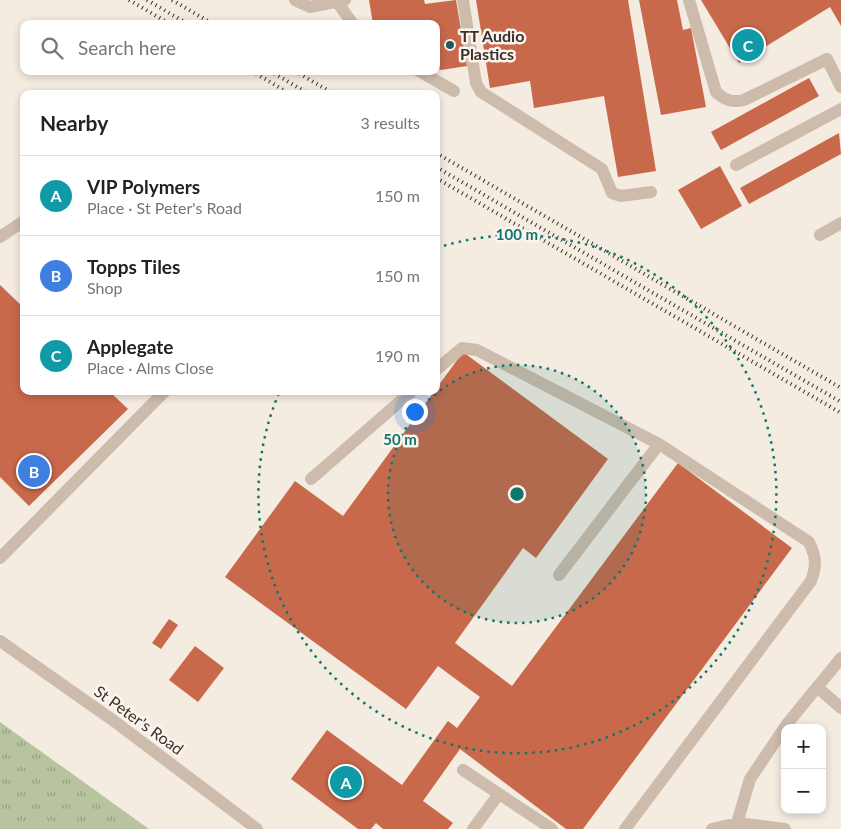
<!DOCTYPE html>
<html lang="en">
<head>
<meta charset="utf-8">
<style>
	body { margin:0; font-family:Lato,sans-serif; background:#f2f2f2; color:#222 }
	.controls { position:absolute; right:15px; bottom:15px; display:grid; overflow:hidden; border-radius:10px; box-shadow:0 2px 8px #0003 }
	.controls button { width:45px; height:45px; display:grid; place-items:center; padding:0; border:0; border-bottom:1px solid #e0e0e0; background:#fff; color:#222; font:25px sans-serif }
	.you { position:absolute; left:414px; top:411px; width:18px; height:18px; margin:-12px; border:4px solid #fff; border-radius:50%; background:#1a73e8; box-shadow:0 0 0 8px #1a73e833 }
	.badge { display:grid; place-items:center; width:32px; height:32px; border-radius:50%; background:#1f5a5e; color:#fff; font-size:16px; font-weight:700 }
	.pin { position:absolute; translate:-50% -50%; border:2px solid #fff; box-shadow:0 1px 5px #0006 }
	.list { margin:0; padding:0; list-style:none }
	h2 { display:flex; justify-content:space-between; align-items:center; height:65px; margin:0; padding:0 20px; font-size:21px }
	h2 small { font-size:16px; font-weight:400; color:#767676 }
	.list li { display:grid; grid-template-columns:32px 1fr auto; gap:15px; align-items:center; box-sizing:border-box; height:80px; padding:0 20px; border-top:1px solid #e0e0e0 }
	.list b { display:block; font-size:19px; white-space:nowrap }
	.list p { margin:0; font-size:16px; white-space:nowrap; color:#767676 }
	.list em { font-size:16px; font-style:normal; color:#767676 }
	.icon { flex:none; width:28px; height:28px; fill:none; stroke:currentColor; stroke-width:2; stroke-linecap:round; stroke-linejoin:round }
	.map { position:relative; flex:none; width:841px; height:829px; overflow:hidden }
	.search { position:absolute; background:#fff; box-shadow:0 2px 8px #0003; left:20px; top:20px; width:420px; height:55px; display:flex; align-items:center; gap:12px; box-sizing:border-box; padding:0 18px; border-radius:10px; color:#767676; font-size:19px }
	.panel { position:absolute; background:#fff; box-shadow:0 2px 8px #0003; left:20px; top:90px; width:420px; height:305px; border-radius:10px }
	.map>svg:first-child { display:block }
	.grass { fill:url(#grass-tufts) }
	.building { fill:#c8694b }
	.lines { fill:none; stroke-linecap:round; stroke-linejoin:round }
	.minor { stroke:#cdbbac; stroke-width:12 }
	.rail { stroke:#3b302b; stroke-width:4; stroke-dasharray:1 4; stroke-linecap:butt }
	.ring { fill:none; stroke:#0f766e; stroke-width:2.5; stroke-dasharray:2.5 5 }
	.poi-dot { fill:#1f5a5e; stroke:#fbf5ee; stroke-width:2 }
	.labels { text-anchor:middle; stroke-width:5; stroke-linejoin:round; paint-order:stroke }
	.poi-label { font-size:16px; font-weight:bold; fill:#3b302b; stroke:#fbf5ee; text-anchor:start }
	.street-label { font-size:16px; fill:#3b302b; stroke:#fbf5ee }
	.centre { fill:#0f766e; stroke:#fbf5ee; stroke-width:2.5 }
	.ring-label { font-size:15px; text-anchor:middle; font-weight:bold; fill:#0f766e; stroke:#fbf5ee; stroke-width:5; stroke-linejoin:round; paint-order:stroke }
</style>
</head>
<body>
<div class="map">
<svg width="841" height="829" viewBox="0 0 841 829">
	<defs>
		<pattern id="grass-tufts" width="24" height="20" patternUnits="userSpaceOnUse" patternTransform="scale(1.25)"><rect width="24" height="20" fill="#b8c4a0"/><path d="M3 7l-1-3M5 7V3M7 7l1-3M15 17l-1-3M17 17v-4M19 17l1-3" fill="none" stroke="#97a083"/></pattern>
	</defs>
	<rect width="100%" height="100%" fill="#f4ebe1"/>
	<path class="grass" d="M 0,722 L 149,829 L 0,829 Z"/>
	<path class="building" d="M 369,0 L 424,0 L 425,4 L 456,0 L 467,66 L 441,70 L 436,68 L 436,24 L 373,24 Z
		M 476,0 L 628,0 L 656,171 L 618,177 L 604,96 L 534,108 L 530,81 L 490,88 Z
		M 639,0 L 677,0 L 683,30 L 691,28 L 706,107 L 661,115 Z
		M 701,0 L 841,0 L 841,26 L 830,7 L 739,63 Z
		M 809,78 L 819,96 L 721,150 L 711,132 Z
		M 839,133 L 841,154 L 749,204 L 740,188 Z
		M 720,166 L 742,206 L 701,229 L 678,190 Z
		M 0,285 L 24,308 L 24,391 L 109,391 L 128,409 L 29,506 L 0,477 Z
		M 463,352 L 608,459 L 536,558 L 523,548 L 455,643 L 512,686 L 678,463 L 792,548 L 583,829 L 566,829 L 460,749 L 423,801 L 453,823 L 448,829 L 383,829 L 376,823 L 371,829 L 358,829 L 291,779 L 327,730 L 402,785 L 448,721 L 457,728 L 480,697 L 438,666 L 406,709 L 225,577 L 295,481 L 343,516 Z
		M 169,619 L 178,625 L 161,649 L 152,643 Z
		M 195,646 L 224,668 L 198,702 L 169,680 Z"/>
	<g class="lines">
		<path class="minor" d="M 295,0 L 310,7 L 345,0
			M 463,0 L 476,83 L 481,92 L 602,169 L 612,193 L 621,196 L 651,192
			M 689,0 L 716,92 C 725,100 732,103 744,100 L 827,59 L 841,87
			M 337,2 L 353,24
			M 419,71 L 454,91
			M 736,165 L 841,109
			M 820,235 L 841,223
			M 0,237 L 24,221
			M 436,370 L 462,348 L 477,350 L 659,444
			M 311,479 L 412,391
			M 0,558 L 165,391
			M 559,575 L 659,444 L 809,542 C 816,557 817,565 811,581 L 625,829
			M 0,641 L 114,721 L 257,829
			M 817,687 L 841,708
			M 463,770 L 552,829
			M 737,823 L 750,779 L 787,724 L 841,658
			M 473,829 L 499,794
			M 712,829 L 737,823 L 785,829"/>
		<path class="rail" d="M 129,0 L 170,24
			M 147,0 L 188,24
			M 172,0 L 213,24
			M 252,71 L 290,94
			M 270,71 L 309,94
			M 295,71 L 334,94
			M 436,153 L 841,388
			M 436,167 L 841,402
			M 436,178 L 841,413"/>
	</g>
	<circle cx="517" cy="494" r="129" fill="#0f766e" fill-opacity=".12"/>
	<g class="ring">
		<circle cx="517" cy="494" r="129"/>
		<path d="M437 248A259 259 0 1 1 279 393"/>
	</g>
	<circle class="poi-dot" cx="450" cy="45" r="5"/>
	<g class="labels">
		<g class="poi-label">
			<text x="460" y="42">TT Audio<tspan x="460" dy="18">Plastics</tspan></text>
		</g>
		<g class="street-label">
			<text transform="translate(139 720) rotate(36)" y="6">St Peter's Road</text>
		</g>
	</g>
	<circle cx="517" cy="494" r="8" class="centre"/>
	<g class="ring-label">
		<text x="517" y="240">100 m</text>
		<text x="400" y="445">50 m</text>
	</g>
</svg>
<div class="controls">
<button>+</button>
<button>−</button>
</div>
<div class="you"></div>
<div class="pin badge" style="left:346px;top:782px;background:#0f9aa8">A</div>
<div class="pin badge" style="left:34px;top:471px;background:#3f7fe0">B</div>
<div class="pin badge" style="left:748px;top:45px;background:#0f9aa8">C</div>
<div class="search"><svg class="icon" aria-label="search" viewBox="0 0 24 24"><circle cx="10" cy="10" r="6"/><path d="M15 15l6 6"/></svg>Search here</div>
<section class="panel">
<h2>Nearby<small>3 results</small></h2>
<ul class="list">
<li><span class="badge" style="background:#0f9aa8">A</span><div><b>VIP Polymers</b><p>Place · St Peter's Road</p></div><em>150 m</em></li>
<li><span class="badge" style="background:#3f7fe0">B</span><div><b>Topps Tiles</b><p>Shop</p></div><em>150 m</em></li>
<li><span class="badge" style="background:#0f9aa8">C</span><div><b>Applegate</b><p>Place · Alms Close</p></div><em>190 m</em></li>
</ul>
</section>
</div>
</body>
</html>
